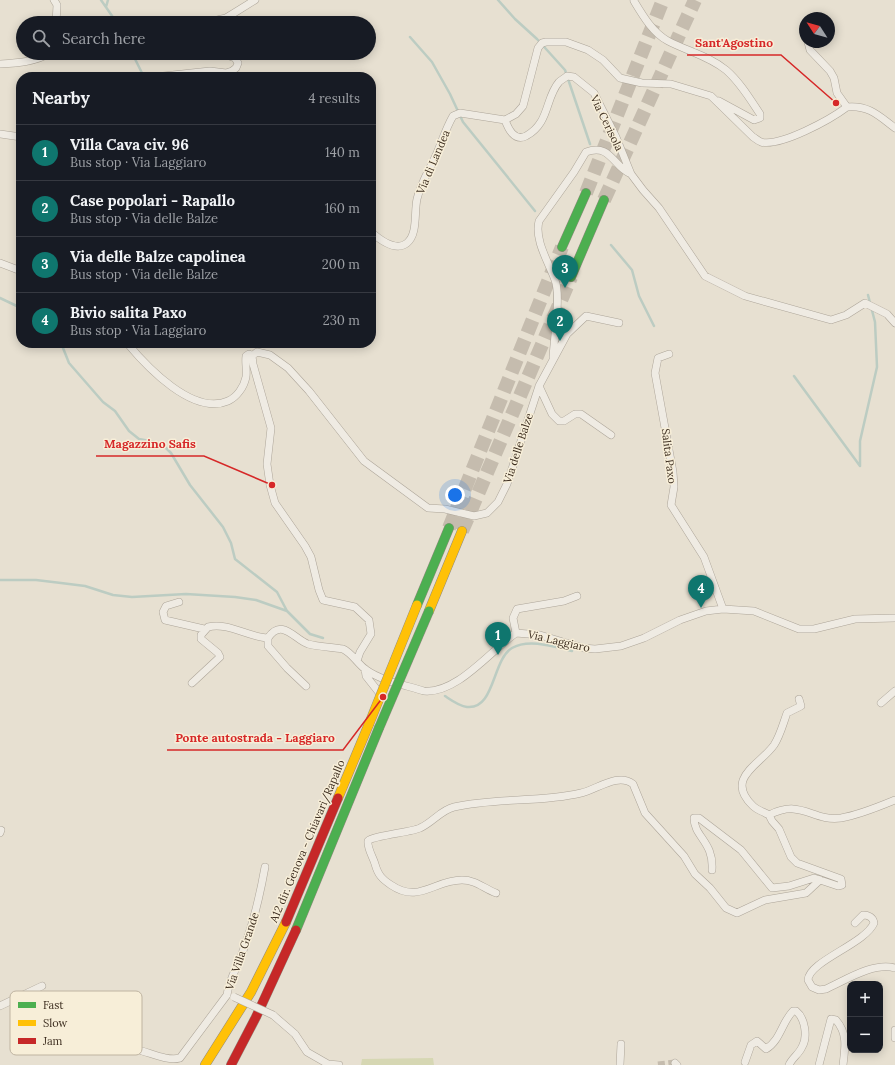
<!DOCTYPE html>
<html lang="en">
<head>
<meta charset="utf-8">
<style>
	body { margin:0; font-family:Lora,serif; background:#20242c; color:#f1f3f6 }
	.controls { position:absolute; right:12px; bottom:12px; display:grid; overflow:hidden; border-radius:8px; box-shadow:0 2px 10px #0003 }
	.controls button { width:36px; height:36px; display:grid; place-items:center; padding:0; border:0; border-bottom:1px solid #363941; background:#171b24; color:#f1f3f6; font:20px sans-serif }
	.compass { position:absolute; left:799px; top:12px; width:36px; height:36px; border-radius:50%; background:#171b24; box-shadow:0 2px 10px #0003; rotate:306deg }
	.you { position:absolute; left:455px; top:495px; width:14px; height:14px; margin:-10px; border:3px solid #fff; border-radius:50%; background:#1a73e8; box-shadow:0 0 0 6px #1a73e833 }
	.badge { display:grid; place-items:center; width:26px; height:26px; border-radius:50%; background:#0f766e; color:#fff; font-size:13px; font-weight:700 }
	.pin { position:absolute; translate:-50% -33px; filter:drop-shadow(0 1px 2px #0008) }
	.pin::after { content:''; position:absolute; top:21px; width:14px; height:12px; background:inherit; clip-path:polygon(0 0,100% 0,50% 100%) }
	.list { margin:0; padding:0; list-style:none }
	h2 { display:flex; justify-content:space-between; align-items:center; height:52px; margin:0; padding:0 16px; font-size:17px }
	h2 small { font-size:13px; font-weight:400; color:#9ea1a6 }
	.list li { display:grid; grid-template-columns:26px 1fr auto; gap:12px; align-items:center; box-sizing:border-box; height:56px; padding:0 16px; border-top:1px solid #363941 }
	.list b { display:block; font-size:15px; white-space:nowrap }
	.list p { margin:0; font-size:13px; white-space:nowrap; color:#9ea1a6 }
	.list em { font-size:13px; font-style:normal; color:#9ea1a6 }
	.icon { flex:none; width:22px; height:22px; fill:none; stroke:currentColor; stroke-width:2; stroke-linecap:round; stroke-linejoin:round }
	.map { position:relative; flex:none; width:895px; height:1065px; overflow:hidden }
	.search { position:absolute; background:#171b24; box-shadow:0 2px 10px #0003; left:16px; top:16px; width:360px; height:44px; display:flex; align-items:center; gap:10px; box-sizing:border-box; padding:0 14px; border-radius:22px; color:#9ea1a6; font-size:15px }
	.panel { position:absolute; background:#171b24; box-shadow:0 2px 10px #0003; left:16px; top:72px; width:360px; height:276px; border-radius:16px }
	.map>svg:first-child { display:block }
	.green { fill:#d6d7b3 }
	.lines { fill:none; stroke-linecap:round; stroke-linejoin:round }
	.stream { stroke:#bcccc2; stroke-width:2.5 }
	.street-tunnel { stroke:#c5bcae; stroke-width:7; stroke-dasharray:7 3.5; stroke-linecap:butt }
	.highway-tunnel { stroke:#c5bcae; stroke-width:14; stroke-dasharray:14 7; stroke-linecap:butt }
	.street-casing { stroke:#ada599; stroke-width:8 }
	.fast-casing { stroke:#928b80; stroke-width:10 }
	.slow-casing { stroke:#928b80; stroke-width:10 }
	.jam-casing { stroke:#928b80; stroke-width:10 }
	.street { stroke:#efebe3; stroke-width:7 }
	.fast { stroke:#4caf50; stroke-width:9 }
	.slow { stroke:#ffc107; stroke-width:9 }
	.jam { stroke:#c62828; stroke-width:9 }
	.street-bridge-casing { stroke:#ada599; stroke-width:8; stroke-linecap:butt }
	.fast-bridge-casing { stroke:#928b80; stroke-width:10; stroke-linecap:butt }
	.slow-bridge-casing { stroke:#928b80; stroke-width:10; stroke-linecap:butt }
	.street-bridge { stroke:#efebe3; stroke-width:7 }
	.fast-bridge { stroke:#4caf50; stroke-width:9 }
	.slow-bridge { stroke:#ffc107; stroke-width:9 }
	.labels { text-anchor:middle; stroke-width:3; stroke-linejoin:round; paint-order:stroke }
	.street-label { font-size:11px; fill:#3d2e20; stroke:#f7eed8 }
	.key { fill:#f7eed8; stroke:#bfb4a1; stroke-width:1 }
	.key-label { font-size:11px; fill:#3d2e20 }
	.leader { fill:none; stroke:#d62828; stroke-width:1.5 }
	.callout-dot { fill:#d62828; stroke:#f7eed8; stroke-width:1.5 }
	.callout-label { font-size:12px; text-anchor:middle; font-weight:bold; fill:#d62828; stroke:#f7eed8; stroke-width:3; stroke-linejoin:round; paint-order:stroke }
</style>
</head>
<body>
<div class="map">
<svg width="895" height="1065" viewBox="0 0 895 1065">
	<rect width="100%" height="100%" fill="#e7e0d1"/>
	<path class="green" d="M 433,1058 L 434,1065 L 361,1065 L 362,1059 Z"/>
	<g class="lines">
		<path class="stream" d="M 101,0 L 117,23
			M 498,0 L 515,19 L 537,39 L 565,70 L 590,144
			M 106,7 L 108,0
			M 410,37 L 432,62 L 450,94 L 463,122 L 535,211
			M 132,53 L 144,77
			M 611,245 L 632,270 L 639,296 L 654,326
			M 0,298 L 21,308
			M 61,343 L 69,363 L 103,402 L 115,411 L 129,431 L 139,439 L 155,442 L 163,445 L 171,453 L 190,485 L 223,527 L 231,543 L 235,559 L 277,592 L 287,611 L 310,634 L 323,638
			M 794,376 L 860,466
			M 860,466 L 860,441 L 877,367 L 875,322 L 868,295
			M 0,580 L 36,580 L 61,583 L 85,586 L 113,595 L 132,597 L 186,594 L 235,597 L 256,600 L 287,611
			M 445,696 C 451,700 459,706 467,707 C 495,710 492,660 512,648 C 529,638 555,647 572,651"/>
		<path class="street-tunnel" d="M 658,1065 L 675,1063"/>
		<path class="highway-tunnel" d="M 586,193 L 663,0
			M 604,200 L 695,0
			M 449,528 L 562,247
			M 462,531 L 571,277"/>
		<g class="street-casing">
			<path id="street" d="M 54,0 L 57,5 L 56,23
				M 634,1 C 643,16 653,33 668,41 C 687,51 709,56 726,70 C 740,82 750,99 760,114 L 760,118 L 754,120 L 719,101
				M 204,23 L 226,18 L 255,0
				M 808,42 L 810,50 L 830,71 L 834,78 L 837,93 L 847,107 C 869,105 879,116 895,128
				M 0,64 C 17,63 35,62 50,53
				M 154,77 L 210,71 L 226,73 L 232,71 L 236,68 L 238,63 L 235,58 L 221,53
				M 505,120 C 508,128 514,142 526,136 C 550,123 545,98 559,82 C 561,80 565,78 567,76 L 574,77 L 594,93 L 616,137 L 631,174 L 643,190 L 659,208 L 705,276 L 745,296 L 831,320 L 846,315 L 865,303 L 887,314 L 895,323
				M 505,120 L 516,114 L 523,106 L 538,48 L 542,43 L 546,42 L 566,42 L 588,50 L 603,60 L 620,78 L 642,83 L 671,84 L 711,96 L 753,137 C 755,138 758,141 761,142 C 781,147 831,119 847,107
				M 0,134 L 21,137
				M 371,232 C 379,239 396,252 407,243 C 418,234 414,212 417,199 C 421,182 430,169 437,153 C 442,141 446,128 453,116 L 460,113 L 505,120
				M 0,263 L 21,271
				M 127,343 C 147,367 193,416 228,401 C 237,397 244,387 246,377 C 247,370 245,363 246,356 L 249,354 L 252,356
				M 669,354 L 658,358 L 655,373 L 673,472 L 674,487 L 671,505 L 704,557 L 723,609
				M 252,356 L 257,352 L 270,355 L 288,368 L 309,391 L 364,461 L 428,508 L 445,509 L 474,516 L 487,513 L 498,502 L 507,484 L 539,386 L 567,334 L 586,316 L 619,323
				M 252,356 L 253,364 L 271,428 L 267,464 L 270,485 L 275,503 L 305,546 L 311,557 L 319,590 L 323,600 L 355,607 L 369,620 L 371,634 L 360,652 L 357,661
				M 553,357 C 554,339 561,295 555,280 C 549,263 534,240 539,221 L 574,172 L 586,152 C 611,143 613,167 631,174
				M 539,386 L 552,414 L 559,421 L 564,421 L 575,414 L 581,414 L 611,435
				M 179,602 L 166,606 L 163,612 L 165,620 L 204,629
				M 516,633 L 513,618 L 517,609 L 564,601 L 577,596
				M 365,669 L 366,676 L 381,695
				M 192,683 L 220,657 L 218,653 L 201,639 L 201,635 L 208,627 C 228,622 248,637 268,638
				M 306,686 L 287,668 L 268,646 L 268,638 C 282,617 295,640 308,644 C 319,647 332,647 343,649 C 352,653 357,663 365,669 C 381,681 405,685 424,691 C 457,694 490,651 516,633 L 540,635 L 583,648 L 595,649 L 621,646 L 644,638 L 680,620 L 706,611 L 723,609 L 754,611 L 799,629 L 814,629 L 855,619 L 895,618
				M 881,703 L 895,691
				M 769,815 C 764,812 757,810 753,806 C 724,778 760,765 774,745 C 780,736 783,724 787,713 L 801,706 L 799,699
				M 769,815 C 802,798 812,822 841,818 C 859,815 878,807 895,800
				M 0,833 L 1,830
				M 712,870 C 714,842 694,837 694,818 L 699,818 L 741,850 L 772,888 L 789,886 L 814,878 L 838,886 L 842,885 L 841,879 L 797,863 L 791,857 L 779,829 L 772,821 L 769,815
				M 496,893 C 483,888 476,880 462,880 C 434,880 419,904 391,885 C 382,879 378,875 375,864 C 373,857 367,848 368,841 C 372,836 412,832 420,828 C 433,822 441,810 454,807 C 496,797 540,803 581,793 C 596,790 618,772 633,784 L 645,813 L 684,856 L 695,874 L 710,888 L 726,908 L 737,913 L 765,900 L 806,893 L 820,880
				M 855,923 L 863,915 C 868,915 873,917 874,923 C 865,944 809,961 808,980 L 812,987 L 819,990 L 826,989 C 846,980 873,962 895,968
				M 0,1006 L 42,986
				M 273,1015 L 295,1034 L 307,1052 L 328,1064 L 339,1065
				M 895,1030 L 895,1038
				M 142,1051 C 153,1054 168,1061 180,1058 L 227,995 C 229,979 239,964 244,948 C 254,921 260,895 265,867
				M 745,1062 L 751,1045 L 757,1041 L 766,1049 C 780,1041 782,1022 793,1011 L 796,1011 C 805,1018 808,1037 802,1047 C 799,1054 792,1058 789,1065
				M 675,1063 L 677,1065
				M 620,1065 L 621,1044
				M 819,1065 L 831,1019 L 836,1020 C 848,1034 845,1048 843,1065"/>
		</g>
		<g class="fast-casing">
			<path id="fast" d="M 562,247 L 586,193
				M 571,277 L 604,200
				M 417,605 L 449,528
				M 296,930 L 379,728"/>
		</g>
		<g class="slow-casing">
			<path id="slow" d="M 429,611 L 462,531
				M 338,798 L 369,724
				M 205,1065 L 251,992 L 286,922"/>
		</g>
		<g class="jam-casing">
			<path id="jam" d="M 286,922 L 338,798
				M 231,1065 L 256,1017 L 296,930"/>
		</g>
		<use href="#street" class="street"/>
		<use href="#fast" class="fast"/>
		<use href="#slow" class="slow"/>
		<use href="#jam" class="jam"/>
		<g class="street-bridge-casing">
			<path id="street-bridge" d="M 234,997 L 273,1015"/>
		</g>
		<g class="fast-bridge-casing">
			<path id="fast-bridge" d="M 379,728 L 429,611"/>
		</g>
		<g class="slow-bridge-casing">
			<path id="slow-bridge" d="M 369,724 L 417,605"/>
		</g>
		<use href="#street-bridge" class="street-bridge"/>
		<use href="#fast-bridge" class="fast-bridge"/>
		<use href="#slow-bridge" class="slow-bridge"/>
	</g>
	<g class="labels">
		<g class="street-label">
			<text transform="translate(607 123) rotate(64)" y="4">Via Cerisola</text>
			<text transform="translate(433 162) rotate(-67)" y="4">Via di Landea</text>
			<text transform="translate(518 448) rotate(-72)" y="4">Via delle Balze</text>
			<text transform="translate(669 456) rotate(83)" y="4">Salita Paxo</text>
			<text transform="translate(559 641) rotate(13)" y="4">Via Laggiaro</text>
			<text transform="translate(307 841) rotate(-67)" y="4">A12 dir. Genova - Chiavari/Rapallo</text>
			<text transform="translate(242 951) rotate(-71)" y="4">Via Villa Grande</text>
		</g>
	</g>
	<rect x="10" y="991" width="132" height="64" rx="6" class="key"/>
	<rect x="18" y="1002" width="18" height="6" fill="#4caf50"/>
	<rect x="18" y="1020" width="18" height="6" fill="#ffc107"/>
	<rect x="18" y="1038" width="18" height="6" fill="#c62828"/>
	<g class="key-label">
		<text x="43" y="1009">Fast</text>
		<text x="43" y="1027">Slow</text>
		<text x="43" y="1045">Jam</text>
	</g>
	<path class="leader" d="M836 103L781 55H687M272 485L204 456H96M383 697L343 750H167"/>
	<g class="callout-dot">
		<circle cx="836" cy="103" r="4"/>
		<circle cx="272" cy="485" r="4"/>
		<circle cx="383" cy="697" r="4"/>
	</g>
	<g class="callout-label">
		<text x="734" y="47">Sant'Agostino</text>
		<text x="150" y="448">Magazzino Safis</text>
		<text x="255" y="742">Ponte autostrada - Laggiaro</text>
	</g>
</svg>
<div class="controls">
<button>+</button>
<button>−</button>
</div>
<svg class="compass" viewBox="-18 -18 36 36"><path d="M0-13l5 13h-10z" fill="#e53935"/><path d="M0 13l5-13h-10z" fill="#9ea1a6"/></svg>
<div class="you"></div>
<div class="pin badge" style="left:498px;top:655px">1</div>
<div class="pin badge" style="left:560px;top:341px">2</div>
<div class="pin badge" style="left:565px;top:288px">3</div>
<div class="pin badge" style="left:701px;top:608px">4</div>
<div class="search"><svg class="icon" aria-label="search" viewBox="0 0 24 24"><circle cx="10" cy="10" r="6"/><path d="M15 15l6 6"/></svg>Search here</div>
<section class="panel">
<h2>Nearby<small>4 results</small></h2>
<ul class="list">
<li><span class="badge">1</span><div><b>Villa Cava civ. 96</b><p>Bus stop · Via Laggiaro</p></div><em>140 m</em></li>
<li><span class="badge">2</span><div><b>Case popolari - Rapallo</b><p>Bus stop · Via delle Balze</p></div><em>160 m</em></li>
<li><span class="badge">3</span><div><b>Via delle Balze capolinea</b><p>Bus stop · Via delle Balze</p></div><em>200 m</em></li>
<li><span class="badge">4</span><div><b>Bivio salita Paxo</b><p>Bus stop · Via Laggiaro</p></div><em>230 m</em></li>
</ul>
</section>
</div>
</body>
</html>
